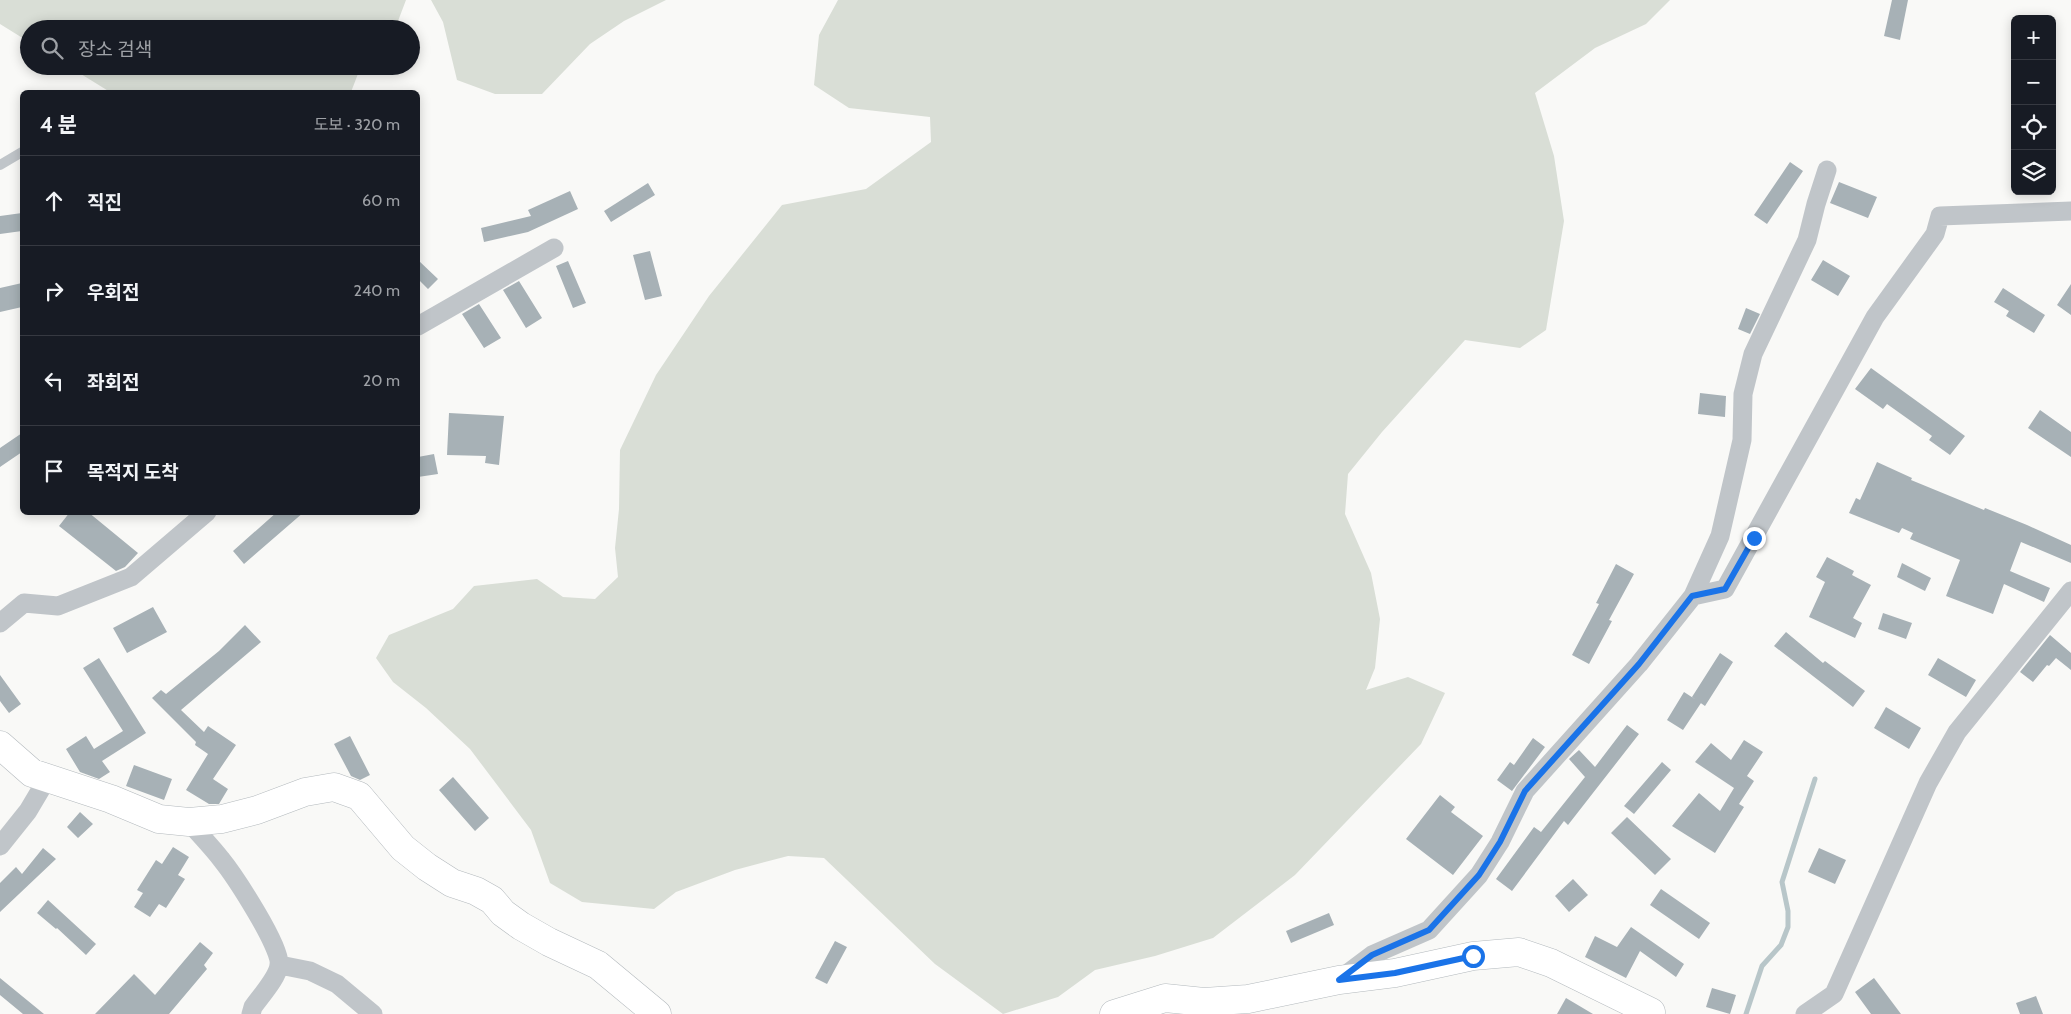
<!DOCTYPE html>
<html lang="ko">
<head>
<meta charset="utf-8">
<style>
	body { margin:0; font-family:Cabin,"Noto Sans KR",sans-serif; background:#242831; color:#f1f3f6 }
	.controls { position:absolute; right:15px; top:15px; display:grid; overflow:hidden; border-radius:8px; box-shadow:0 2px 12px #0003 }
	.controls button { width:45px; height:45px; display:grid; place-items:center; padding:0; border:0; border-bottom:1px solid #363941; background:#171b24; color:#f1f3f6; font:25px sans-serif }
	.stop { position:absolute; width:15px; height:15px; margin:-11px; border:4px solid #1a73e8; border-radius:50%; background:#fff }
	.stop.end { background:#1a73e8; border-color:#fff; box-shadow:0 1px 5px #0008 }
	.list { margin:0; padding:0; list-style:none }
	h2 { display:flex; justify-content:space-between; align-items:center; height:65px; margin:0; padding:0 20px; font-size:21px }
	h2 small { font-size:16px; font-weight:400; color:#9ea1a6 }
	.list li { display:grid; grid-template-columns:32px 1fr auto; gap:15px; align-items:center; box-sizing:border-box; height:90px; padding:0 20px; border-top:1px solid #363941 }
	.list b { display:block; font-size:19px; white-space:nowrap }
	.list em { font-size:16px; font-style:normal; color:#9ea1a6 }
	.icon { flex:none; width:28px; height:28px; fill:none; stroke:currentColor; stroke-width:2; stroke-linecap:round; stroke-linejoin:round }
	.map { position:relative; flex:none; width:2071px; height:1014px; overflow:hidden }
	.search { position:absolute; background:#171b24; box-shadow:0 2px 12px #0003; left:20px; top:20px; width:400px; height:55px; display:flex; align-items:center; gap:12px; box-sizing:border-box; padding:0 18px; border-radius:28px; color:#9ea1a6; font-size:19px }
	.panel { position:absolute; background:#171b24; box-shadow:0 2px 12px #0003; left:20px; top:90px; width:400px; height:425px; border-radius:8px }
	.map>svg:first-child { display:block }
	.green { fill:#d9ded6 }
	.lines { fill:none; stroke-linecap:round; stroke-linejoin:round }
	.stream { stroke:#b8c6c9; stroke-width:5 }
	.building { fill:#a7b1b6 }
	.secondary-casing { stroke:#b3b9bd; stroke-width:29 }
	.lane { stroke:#c0c5c9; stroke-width:10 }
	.street { stroke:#c0c5c9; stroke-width:19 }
	.secondary { stroke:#fff; stroke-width:28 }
	.route { stroke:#1a73e8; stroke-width:6 }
</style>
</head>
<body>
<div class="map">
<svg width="2071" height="1014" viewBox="0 0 2071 1014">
	<rect width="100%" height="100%" fill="#f9f9f7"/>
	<path class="green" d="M 0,0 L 406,0 L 395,29 L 29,29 L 29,42 L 0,24 Z
		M 431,0 L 666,0 L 624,21 L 590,44 L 542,94 L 495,94 L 457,80 L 443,22 Z
		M 838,0 L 1670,0 L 1646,24 L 1595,48 L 1535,93 L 1554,156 L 1564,221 L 1546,330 L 1520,348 L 1465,340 L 1382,432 L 1348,474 L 1345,514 L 1371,573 L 1380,619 L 1375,668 L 1366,690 L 1408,677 L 1445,693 L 1421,744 L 1295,875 L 1213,938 L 1155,956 L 1095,970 L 1058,997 L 1003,1014 L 935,964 L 824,858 L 788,856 L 735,870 L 676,892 L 654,909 L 582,902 L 550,883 L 531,830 L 470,749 L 426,708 L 393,682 L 376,658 L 389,635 L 453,609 L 474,586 L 537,579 L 563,597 L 595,599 L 618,577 L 615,548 L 619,509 L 620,450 L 656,375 L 709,296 L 782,205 L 866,189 L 931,142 L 930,117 L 849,108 L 814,85 L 819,35 Z
		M 68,66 L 361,66 L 351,92 L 110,92 Z"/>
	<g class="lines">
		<path class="stream" d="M 1746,1014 L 1762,966 L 1781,945 L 1788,927 L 1788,911 L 1782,882 L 1815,779"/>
	</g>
	<path class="building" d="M 1892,0 L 1908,0 L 1900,40 L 1884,36 Z
		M 1790,162 L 1803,171 L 1767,224 L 1754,215 Z
		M 1839,182 L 1877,197 L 1868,218 L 1830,203 Z
		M 648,183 L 655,195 L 611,222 L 604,211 Z
		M 570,191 L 578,209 L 528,232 L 484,242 L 481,228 L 531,216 L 528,210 Z
		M 22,213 L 22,231 L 0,234 L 0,216 Z
		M 650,251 L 662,296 L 645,300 L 633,255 Z
		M 418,260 L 438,279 L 428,289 L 418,279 Z
		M 1823,260 L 1850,276 L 1838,296 L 1811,280 Z
		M 568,261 L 586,303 L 573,308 L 556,266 Z
		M 519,281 L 542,318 L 526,328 L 503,290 Z
		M 22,283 L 22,307 L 0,312 L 0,288 Z
		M 2071,284 L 2071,315 L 2057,305 Z
		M 2003,288 L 2045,315 L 2034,333 L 2006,316 L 2009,311 L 1994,302 Z
		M 479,304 L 501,338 L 484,348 L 462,314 Z
		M 1746,308 L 1760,314 L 1750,334 L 1738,329 Z
		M 1871,368 L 1965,436 L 1950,455 L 1929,440 L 1932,436 L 1887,404 L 1883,409 L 1855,389 Z
		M 1700,393 L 1726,396 L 1725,417 L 1698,414 Z
		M 2040,410 L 2071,432 L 2071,457 L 2028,428 Z
		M 449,413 L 504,416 L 499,465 L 485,463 L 486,456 L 447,455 Z
		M 22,433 L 22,452 L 0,467 L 0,448 Z
		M 434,454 L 438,474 L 418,477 L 418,457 Z
		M 1877,462 L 1912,478 L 1911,480 L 1984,510 L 1985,508 L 2027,525 L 2071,545 L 2071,563 L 2021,542 L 2010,571 L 2050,588 L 2044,602 L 2004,584 L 1993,614 L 1946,596 L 1960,560 L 1910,539 L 1913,533 L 1902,528 L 1899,533 L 1849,513 L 1856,498 L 1860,500 Z
		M 70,512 L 88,512 L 138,553 L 125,567 L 116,571 L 59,526 Z
		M 277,512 L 304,512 L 244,564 L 233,551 Z
		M 1827,557 L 1854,571 L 1852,575 L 1871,585 L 1853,618 L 1862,623 L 1855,638 L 1809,617 L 1825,582 L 1816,577 Z
		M 1902,563 L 1931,578 L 1925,591 L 1897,577 Z
		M 1616,564 L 1634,574 L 1609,620 L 1612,621 L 1589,664 L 1572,655 L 1599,604 L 1596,603 Z
		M 153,607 L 167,632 L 127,653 L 113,628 Z
		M 1883,613 L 1912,623 L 1906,639 L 1878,629 Z
		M 245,625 L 261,642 L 181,710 L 204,732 L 208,726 L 236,745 L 213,779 L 228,789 L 219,804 L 209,804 L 186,790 L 208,754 L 195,745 L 196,742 L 152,698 L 161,690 L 166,694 L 219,651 Z
		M 1786,632 L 1823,663 L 1825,661 L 1865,691 L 1853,707 L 1774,646 Z
		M 2050,635 L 2071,653 L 2071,670 L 2056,658 L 2049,666 L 2047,665 L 2033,682 L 2020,672 Z
		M 1720,653 L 1733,662 L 1705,706 L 1692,697 Z
		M 99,658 L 146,733 L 102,761 L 110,772 L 99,779 L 80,772 L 66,749 L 86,736 L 94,749 L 123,731 L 83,668 Z
		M 1938,658 L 1976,680 L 1966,697 L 1928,675 Z
		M 0,675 L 21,704 L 9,713 L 0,701 Z
		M 1684,692 L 1701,703 L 1683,730 L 1667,720 Z
		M 1886,707 L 1921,728 L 1909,749 L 1874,728 Z
		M 1627,725 L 1639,734 L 1568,825 L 1564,821 L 1512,891 L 1496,879 L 1534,827 L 1541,832 L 1585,777 L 1569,759 L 1579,750 L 1595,767 Z
		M 350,736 L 370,775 L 360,780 L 351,776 L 334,744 Z
		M 1533,738 L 1545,747 L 1512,791 L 1497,780 L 1510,762 L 1514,765 Z
		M 1744,740 L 1763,752 L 1747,776 L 1754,781 L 1739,804 L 1744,807 L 1715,853 L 1672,826 L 1699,793 L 1720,811 L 1734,788 L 1695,762 L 1711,743 L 1731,760 Z
		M 1662,762 L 1671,770 L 1634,814 L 1624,806 Z
		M 134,765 L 172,779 L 164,800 L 126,786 Z
		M 453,777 L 489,818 L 475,831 L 439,790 Z
		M 1440,795 L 1455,807 L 1451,812 L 1483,836 L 1453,875 L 1406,839 Z
		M 80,812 L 93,824 L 78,838 L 67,827 Z
		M 1627,817 L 1671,859 L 1655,875 L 1611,833 Z
		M 173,847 L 189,857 L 178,875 L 185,879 L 166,908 L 159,904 L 150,917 L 134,907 L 143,893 L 137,890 L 156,860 L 162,864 Z
		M 43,848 L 56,859 L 0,912 L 0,883 L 16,867 L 22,874 Z
		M 1819,848 L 1846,860 L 1835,884 L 1808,872 Z
		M 1573,879 L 1588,895 L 1569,912 L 1555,896 Z
		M 1661,889 L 1710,923 L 1699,939 L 1650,905 Z
		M 48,900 L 96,944 L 86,955 L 57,928 L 56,929 L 37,913 Z
		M 1329,913 L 1334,925 L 1291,943 L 1286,931 Z
		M 1631,927 L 1684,964 L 1676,977 L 1640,951 L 1626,978 L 1585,957 L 1595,936 L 1617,947 Z
		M 835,941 L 847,947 L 827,984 L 815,978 Z
		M 200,942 L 213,953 L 204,965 L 207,969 L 169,1014 L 95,1014 L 134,974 L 155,995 Z
		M 0,978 L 44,1014 L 23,1014 L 0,995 Z
		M 1874,978 L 1901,1014 L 1871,1014 L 1855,992 Z
		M 1712,988 L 1736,995 L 1730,1014 L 1706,1007 Z
		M 2036,996 L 2043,1014 L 2020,1014 L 2016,1003 Z
		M 1566,998 L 1593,1014 L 1557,1014 Z"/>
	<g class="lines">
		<g class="secondary-casing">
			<path id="secondary" d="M 0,745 L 32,773 L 111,799 L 159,819 L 189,822 L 222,819 L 257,810 L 305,792 L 334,787 L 359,796 L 403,848 L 427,867 L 452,883 L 476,891 L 492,900 L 503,913 L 521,926 L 549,942 L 598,965 L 657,1014
				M 1114,1014 L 1165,998 L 1204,1002 L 1248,999 L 1339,980 L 1395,973 L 1473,956 L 1519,952 L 1551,963 L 1651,1012"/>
		</g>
		<path class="lane" d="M 0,165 L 22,152"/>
		<path class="street" d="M 418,326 L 554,248
			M 1693,596 L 1720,536 L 1742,440 L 1743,394 L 1753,354 L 1807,240 L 1816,204 L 1827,170
			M 0,623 L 24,603 L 58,606 L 131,577 L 207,512
			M 189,822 C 199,834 211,846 221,859 C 234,875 282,948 279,965 C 278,977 260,997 253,1007 L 251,1014
			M 0,846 L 28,811 L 47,779
			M 280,965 L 310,971 L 337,984 L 373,1014
			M 1340,979 L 1372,955 L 1429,930 L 1479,875 L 1500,842 L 1525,791 L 1639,664 L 1693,596 L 1725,589 L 1875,317 L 1935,234 L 1940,216 L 2071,211
			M 1805,1014 L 1834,994 L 1928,783 L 1957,732 L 2071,591"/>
		<use href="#secondary" class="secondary"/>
	</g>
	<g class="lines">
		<path class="route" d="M 1473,956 L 1395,973 L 1339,980 L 1372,955 L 1429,930 L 1479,875 L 1500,842 L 1525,791 L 1639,664 L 1692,596 L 1725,589 L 1754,538"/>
	</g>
</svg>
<div class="controls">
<button>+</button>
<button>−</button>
<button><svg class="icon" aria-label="locate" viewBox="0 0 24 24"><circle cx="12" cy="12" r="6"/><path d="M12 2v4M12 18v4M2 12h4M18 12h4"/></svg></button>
<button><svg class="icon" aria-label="layers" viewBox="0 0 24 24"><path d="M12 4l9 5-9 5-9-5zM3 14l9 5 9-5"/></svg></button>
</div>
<div class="stop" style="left:1473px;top:956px"></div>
<div class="stop end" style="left:1754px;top:538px"></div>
<div class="search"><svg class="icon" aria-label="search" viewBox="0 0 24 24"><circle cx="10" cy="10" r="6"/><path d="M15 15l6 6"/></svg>장소 검색</div>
<section class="panel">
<h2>4 분<small>도보 · 320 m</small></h2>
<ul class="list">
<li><svg class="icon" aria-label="ahead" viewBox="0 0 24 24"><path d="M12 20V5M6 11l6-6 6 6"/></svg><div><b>직진</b></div><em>60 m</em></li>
<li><svg class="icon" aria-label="right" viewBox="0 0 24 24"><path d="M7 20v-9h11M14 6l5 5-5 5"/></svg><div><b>우회전</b></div><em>240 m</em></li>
<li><svg class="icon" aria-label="left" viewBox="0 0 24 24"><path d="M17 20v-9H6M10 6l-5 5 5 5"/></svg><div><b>좌회전</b></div><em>20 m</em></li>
<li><svg class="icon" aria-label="arrive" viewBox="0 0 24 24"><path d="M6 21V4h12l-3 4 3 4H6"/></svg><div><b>목적지 도착</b></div></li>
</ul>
</section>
</div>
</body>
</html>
